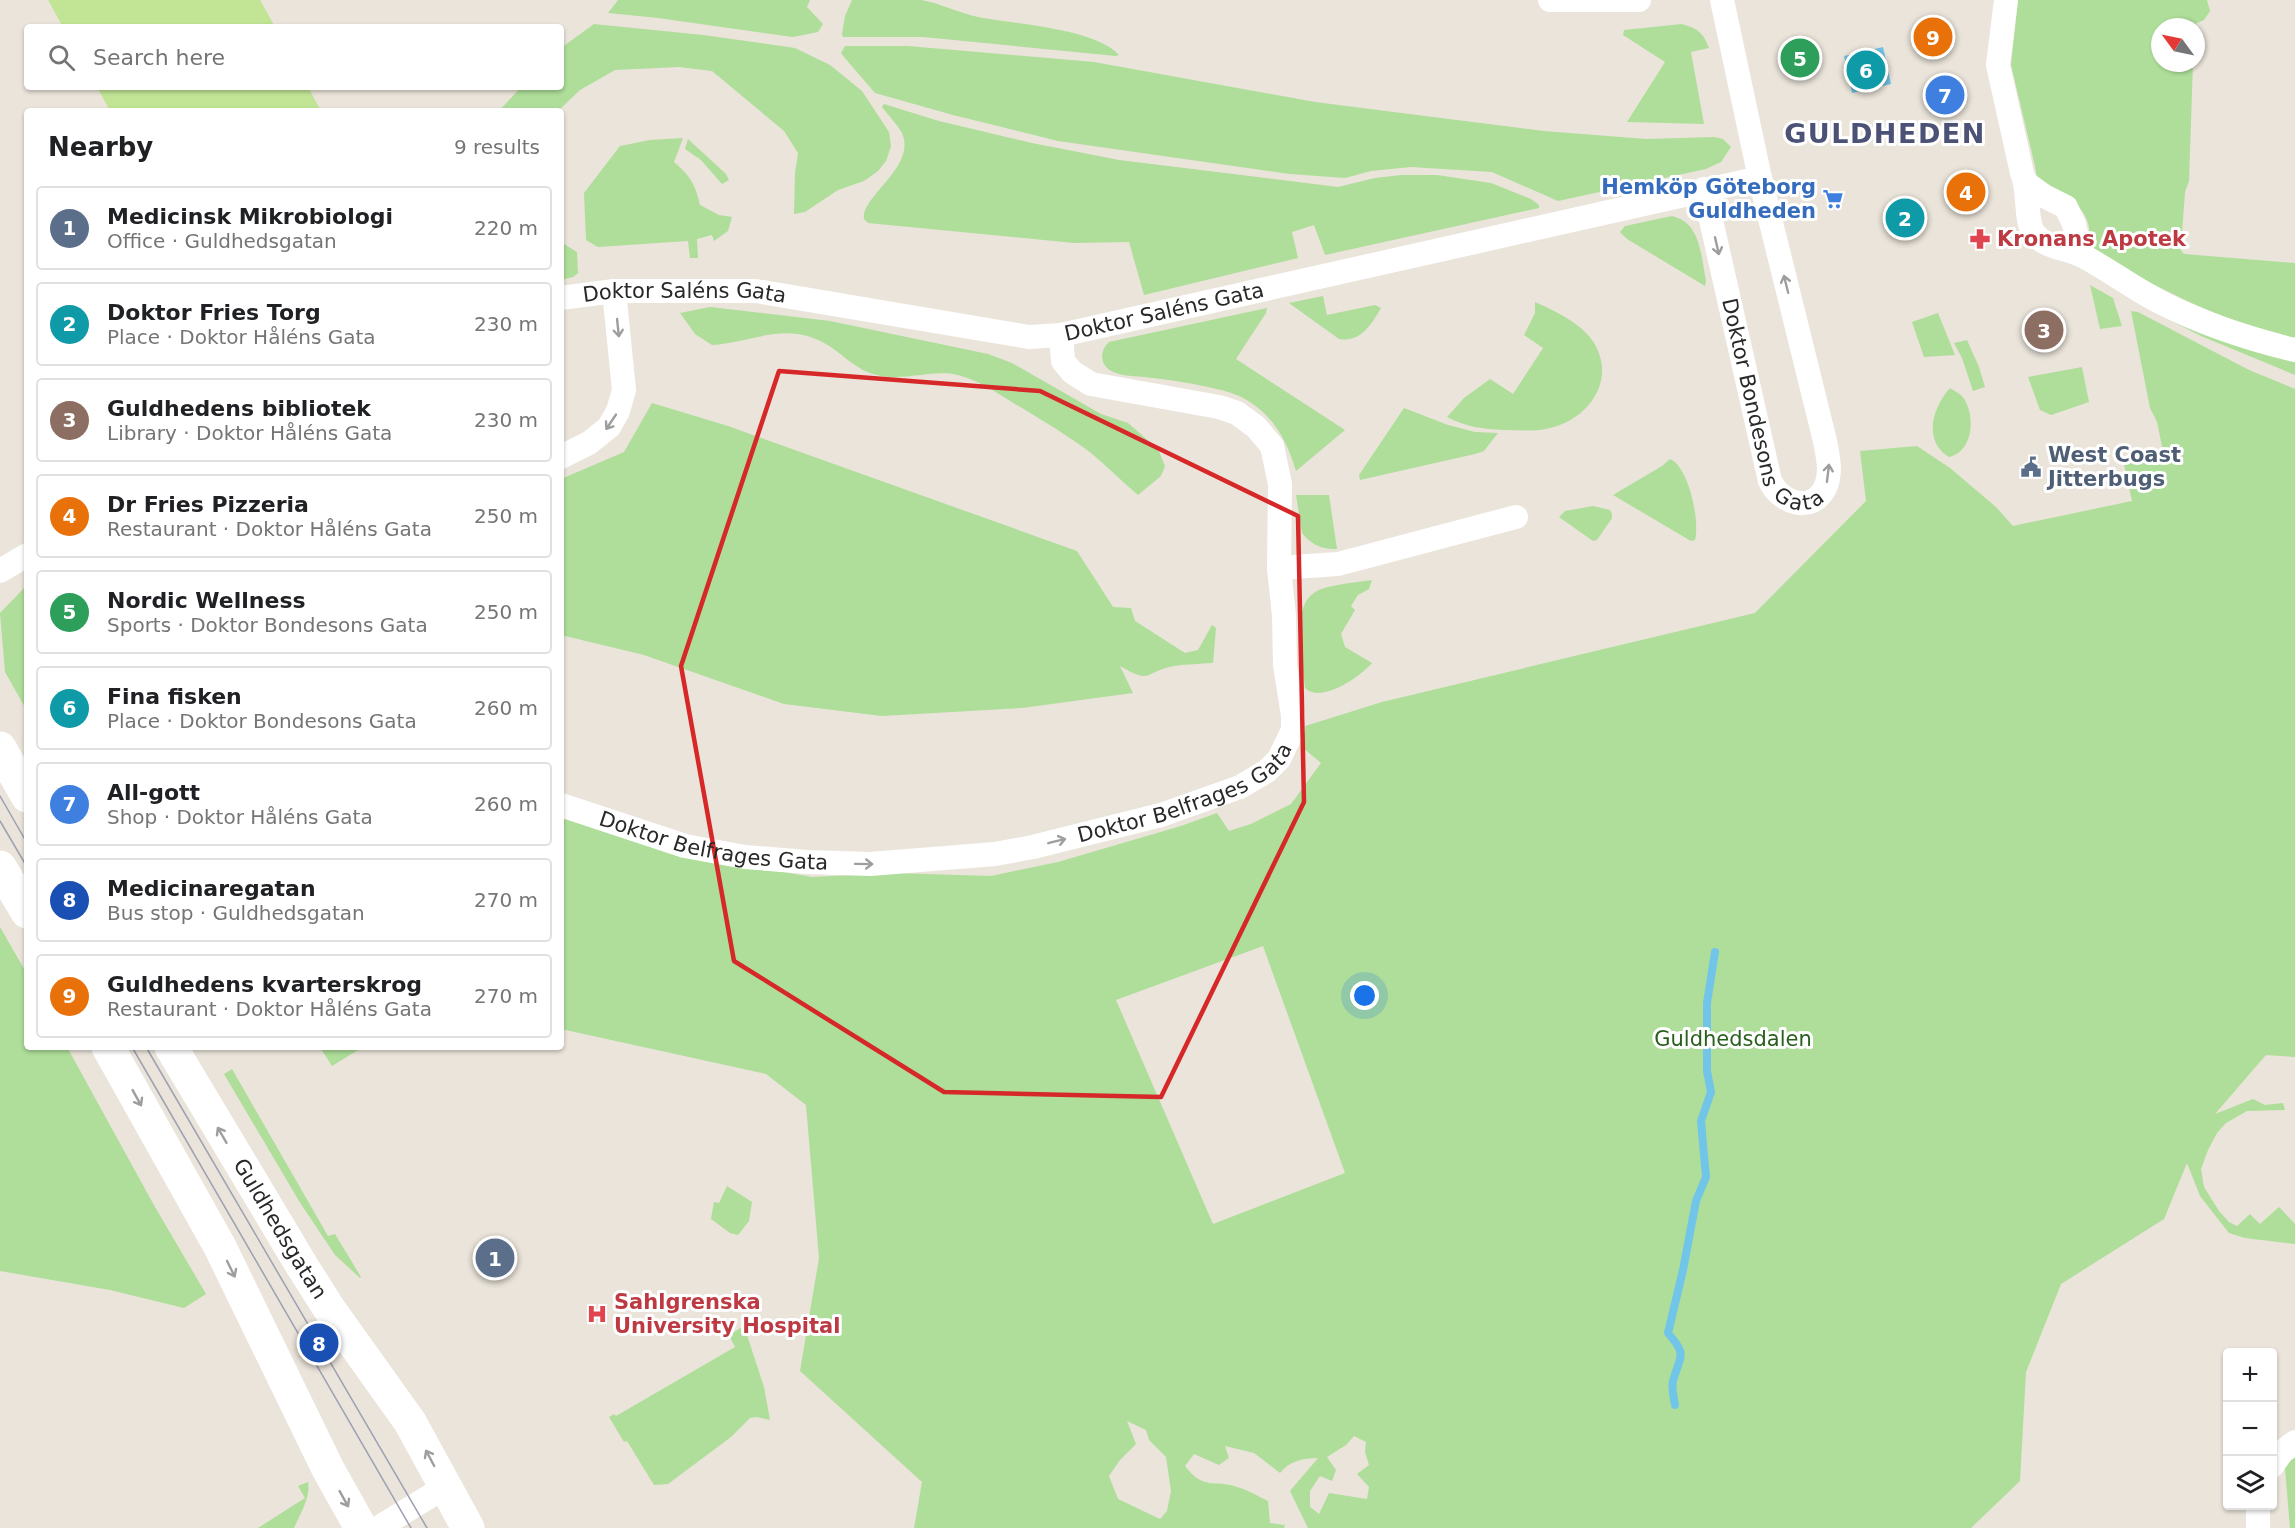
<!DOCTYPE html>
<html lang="en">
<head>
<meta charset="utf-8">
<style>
	body { margin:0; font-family:"DejaVu Sans",sans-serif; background:#f6f6f6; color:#202124 }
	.controls { position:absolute; right:18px; bottom:18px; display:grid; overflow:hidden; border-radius:6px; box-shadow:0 2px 4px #0004 }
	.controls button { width:54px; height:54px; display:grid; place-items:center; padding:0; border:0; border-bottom:2px solid #e0e0e0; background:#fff; color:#202124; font:30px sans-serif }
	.compass { position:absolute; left:2151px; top:18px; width:54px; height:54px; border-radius:50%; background:#fff; box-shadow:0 2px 4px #0004; rotate:303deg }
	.you { position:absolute; left:1365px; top:996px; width:21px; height:21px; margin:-15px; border:4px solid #fff; border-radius:50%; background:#1a73e8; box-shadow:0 0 0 9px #1a73e833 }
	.badge { display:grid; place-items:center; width:39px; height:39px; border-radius:50%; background:#d93025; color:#fff; font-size:20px; font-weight:700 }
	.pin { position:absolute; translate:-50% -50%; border:3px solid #fff; box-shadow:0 2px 6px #0006 }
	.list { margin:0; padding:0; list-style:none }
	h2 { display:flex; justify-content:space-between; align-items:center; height:78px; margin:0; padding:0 24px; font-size:26px }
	h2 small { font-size:20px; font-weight:400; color:#757577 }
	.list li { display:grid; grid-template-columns:39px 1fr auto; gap:18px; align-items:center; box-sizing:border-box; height:84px; margin:0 12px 12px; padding:0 12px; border:2px solid #e0e0e0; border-radius:6px }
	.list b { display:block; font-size:22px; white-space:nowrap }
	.list p { margin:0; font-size:20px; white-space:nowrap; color:#757577 }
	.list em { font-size:20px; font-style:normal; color:#757577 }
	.icon { flex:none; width:33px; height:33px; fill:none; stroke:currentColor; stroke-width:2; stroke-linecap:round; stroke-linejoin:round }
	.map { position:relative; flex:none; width:2295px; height:1528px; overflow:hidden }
	.search { position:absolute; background:#fff; box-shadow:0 2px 4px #0004; left:24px; top:24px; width:540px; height:66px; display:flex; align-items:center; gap:15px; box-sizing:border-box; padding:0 21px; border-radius:6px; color:#757577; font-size:22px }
	.panel { position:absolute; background:#fff; box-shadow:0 2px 4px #0004; left:24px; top:108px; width:540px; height:942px; border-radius:6px }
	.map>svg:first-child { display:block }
	.green { fill:#aede99; fill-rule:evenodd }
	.pitch { fill:#c1e595 }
	.water { fill:#71c5e8 }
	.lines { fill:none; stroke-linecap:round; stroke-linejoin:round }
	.stream { stroke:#71c5e8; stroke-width:8 }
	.street { stroke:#fff; stroke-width:24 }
	.secondary { stroke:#fff; stroke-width:33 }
	.tram { stroke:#9da0b2; stroke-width:1.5 }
	.oneway { stroke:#9e9e9e }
	.marked { fill:none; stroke:#d62828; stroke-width:4.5; stroke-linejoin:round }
	.labels { text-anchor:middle; stroke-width:6; stroke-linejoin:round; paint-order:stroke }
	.shop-label { font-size:21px; font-weight:bold; fill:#366cbe; stroke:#fff; text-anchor:end }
	.health-label { font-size:21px; font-weight:bold; fill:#be3a42; stroke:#fff; text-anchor:start }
	.street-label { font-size:21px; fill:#282828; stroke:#fff }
	.service-label { font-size:21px; font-weight:bold; fill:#4e5e75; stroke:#fff; text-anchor:start }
	.park-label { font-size:21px; fill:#29601d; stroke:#fff }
	.district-label { font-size:27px; font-weight:bold; letter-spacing:1.5px; fill:#4b5276; stroke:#fff }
</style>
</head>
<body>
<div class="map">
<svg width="2295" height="1528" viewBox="0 0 2295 1528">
	<rect width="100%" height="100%" fill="#eae4da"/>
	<path class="green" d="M 618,0 L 810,0 L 807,7 L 823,24 L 818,32 L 793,37 L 658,18 L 608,13 Z
		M 852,0 C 874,0 899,0 921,0 C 940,3 959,13 978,17 C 1013,24 1095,28 1119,55 L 1116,56 L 923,37 L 843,37 L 842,34 L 845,16 Z
		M 2018,0 L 2207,0 L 2210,11 L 2204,20 C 2191,27 2175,27 2160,27 L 2160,63 L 2193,63 L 2189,181 L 2185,192 L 2182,233 L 2170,237 L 2184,254 L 2295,263 L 2295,338 C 2242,328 2192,304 2145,280 C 2127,271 2107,264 2094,249 C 2086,240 2091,232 2088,223 C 2082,201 2055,190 2037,178 L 2035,166 L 2011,65 Z
		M 594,24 L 703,35 L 795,48 L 830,65 L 862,91 L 889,132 L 891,146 L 886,161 L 878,171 L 864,181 L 838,190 L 805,212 L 794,214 L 795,173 L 798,153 L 784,131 L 712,71 L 679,67 L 615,70 L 580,90 L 558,111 L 499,111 L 521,87 L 561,87 L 561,48 Z
		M 1682,24 C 1698,29 1703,32 1709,48 L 1691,52 L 1704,124 L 1627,122 L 1665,62 L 1623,35 L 1624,30 Z
		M 845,46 L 908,46 L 1094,62 L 1315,102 L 1544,131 L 1646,139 L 1714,137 L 1723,139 L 1731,147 L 1721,162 L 1706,169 L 1558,201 L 1492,172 L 1411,167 L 1371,171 L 1345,178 L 1290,174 L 1058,141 L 953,115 L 875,93 L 844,57 L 841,53 Z
		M 884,104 L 939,121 L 1032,143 L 1119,160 L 1338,187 L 1375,178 L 1401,175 L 1437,175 L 1491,183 L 1531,199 L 1539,205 L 1539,208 L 1325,255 L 1314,225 L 1292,232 L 1298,258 L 1144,295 L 1129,242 L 1074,243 L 868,223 L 864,219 C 860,197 917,167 902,133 C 897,124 888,115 882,107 Z
		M 683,138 L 674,162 C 690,176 695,183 700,205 L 719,215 L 732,217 L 728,231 L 714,241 L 712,235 L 697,239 L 698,258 L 690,258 L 688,241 L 598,247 L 586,240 L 584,193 L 620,146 L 650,140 Z
		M 688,139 L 726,174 L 729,180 L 722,184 L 701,160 L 685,149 Z
		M 1672,216 C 1701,222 1701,257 1706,281 L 1705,286 L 1627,239 L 1620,232 L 1625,226 Z
		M 561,242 L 577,252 L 578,273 L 573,277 L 561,280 Z
		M 2090,285 L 2113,298 L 2122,326 L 2100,329 Z
		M 1323,296 L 1327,315 L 1375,305 L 1381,308 C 1372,324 1360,343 1339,339 L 1289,303 Z
		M 1535,302 C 1555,311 1579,322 1592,340 C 1618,378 1590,419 1550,428 C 1536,432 1519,430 1504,430 C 1483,429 1466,427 1447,417 L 1464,398 L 1490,379 L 1513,394 L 1543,348 L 1524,335 L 1535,313 Z
		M 710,307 L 830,321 L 988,354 L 1012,363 L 1101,414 L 1128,423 L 1158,449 L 1165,466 L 1161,476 L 1138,495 C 1122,482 1107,466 1091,453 C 1067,435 1040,419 1015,404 C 997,393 978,380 958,375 C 931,369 904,382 877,375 C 857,371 843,354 826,344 C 785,321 754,342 712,345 L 695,334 L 680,313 Z
		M 2144,307 L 2295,357 L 2295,375 L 2201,336 Z
		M 1267,308 L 1266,313 L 1236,359 L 1345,430 L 1296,471 C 1286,438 1271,411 1239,396 C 1222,388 1173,380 1153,378 C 1141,376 1127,377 1116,373 C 1100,368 1098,352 1109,342 Z
		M 2131,311 L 2138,312 L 2249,370 L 2295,389 L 2295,1057 L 2266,1055 L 2215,1114 L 2253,1099 L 2265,1105 L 2283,1103 L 2285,1110 L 2247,1111 L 2226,1123 L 2217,1133 L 2208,1150 L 2201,1169 L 2204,1187 L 2219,1211 L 2229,1222 L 2237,1226 L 2250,1214 L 2260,1224 L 2279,1207 L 2295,1224 L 2295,1244 L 2245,1238 L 2229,1233 L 2200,1196 L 2187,1163 L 2164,1219 L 2061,1284 L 2026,1372 L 2020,1481 L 1971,1528 L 1308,1528 L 1290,1491 L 1318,1458 C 1304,1458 1289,1461 1280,1473 L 1254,1453 L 1225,1446 L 1229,1458 L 1219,1465 L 1194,1454 L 1185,1466 C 1204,1491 1214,1479 1237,1487 C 1248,1490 1258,1496 1268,1501 L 1270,1523 L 1285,1525 L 1284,1528 L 914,1528 L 922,1482 L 800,1371 L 819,1258 L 806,1105 L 766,1074 L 561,1029 L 561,813 L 710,859 L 812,877 L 893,873 L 991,876 L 1058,862 L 1181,826 L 1217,813 L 1229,831 L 1251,824 L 1291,804 L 1321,763 L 1302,747 L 1302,727 L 1382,702 L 1755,613 L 1866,501 L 1860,451 L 1917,446 L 1950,468 L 1996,507 L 2013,526 L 2132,501 L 2123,460 L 2163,451 L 2157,422 L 2150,408 ZM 1263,946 L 1345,1173 L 1213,1224 L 1116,1000 ZM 1127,1421 L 1146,1430 L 1149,1440 L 1166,1457 L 1171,1491 L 1167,1511 L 1160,1519 L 1118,1499 L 1109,1476 L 1120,1460 L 1136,1444 ZM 1354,1436 L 1366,1442 L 1365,1452 L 1369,1465 L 1357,1474 L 1369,1487 L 1367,1499 L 1329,1493 L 1319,1514 L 1310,1507 L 1310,1491 L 1320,1476 L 1332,1481 L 1336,1470 L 1327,1457 L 1346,1445 Z
		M 1938,313 L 1955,355 L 1924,357 L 1912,322 Z
		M 1967,340 L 1979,367 L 1985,387 L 1973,391 L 1962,358 L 1954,343 Z
		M 2082,367 L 2089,402 L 2051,415 L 2040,410 L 2028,377 Z
		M 1950,388 C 1953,390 1959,393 1962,396 C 1976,413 1974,452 1949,457 C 1923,441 1932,408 1950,388 Z
		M 652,403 L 728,426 L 1077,551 L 1113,607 L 1131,608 L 1135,621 L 1185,653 L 1198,650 L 1212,625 L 1216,628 L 1213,663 C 1200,664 1186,664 1174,666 C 1143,672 1153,685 1120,666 L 1133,693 L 1022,708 L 882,716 L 784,704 L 644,655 L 561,635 L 561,479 L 624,452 Z
		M 1404,408 L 1448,425 L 1475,432 L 1498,433 L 1484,451 L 1475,454 L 1360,480 L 1359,475 Z
		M 1670,459 C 1689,467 1700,521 1695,540 L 1691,541 L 1613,495 L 1662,466 Z
		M 1296,495 L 1329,495 L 1337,549 C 1323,550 1310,544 1302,533 Z
		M 1593,506 L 1610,510 L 1612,514 L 1612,518 L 1597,540 L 1593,541 L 1559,517 L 1565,511 Z
		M 1372,580 L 1369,589 L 1358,595 L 1351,606 L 1355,610 L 1341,634 L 1345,647 L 1372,663 C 1360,677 1321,704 1305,688 C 1303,662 1289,605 1317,591 C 1327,585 1359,582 1372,580 Z
		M 27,585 L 27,711 L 5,672 L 0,613 Z
		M 0,927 L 27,974 L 27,1047 L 67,1047 L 155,1207 L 206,1294 L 184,1308 L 110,1290 L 0,1271 Z
		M 320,1047 L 363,1047 L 332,1066 Z
		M 232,1069 L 328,1236 L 335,1234 L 361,1277 L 360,1278 L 335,1255 L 299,1201 L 224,1074 Z
		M 727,1186 L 752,1202 L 749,1221 L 738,1235 L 730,1233 L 711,1219 L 714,1202 L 719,1203 Z
		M 744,1326 L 764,1387 L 770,1420 L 757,1417 L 750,1418 L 731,1437 L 668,1484 L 654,1485 L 627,1441 L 624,1442 L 609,1417 L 614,1414 L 616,1416 L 735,1347 L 729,1335 Z
		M 2295,1449 L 2295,1528 L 2290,1528 L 2284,1456 Z
		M 308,1482 C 311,1497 300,1514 294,1528 L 258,1528 L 305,1498 L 298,1486 Z"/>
	<path class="pitch" d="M 48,0 L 260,0 L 275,27 L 63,27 Z
		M 97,87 L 308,87 L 321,111 L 110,111 Z"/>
	<path class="water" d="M 1883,47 L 1891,84 L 1852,93 L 1844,56 Z"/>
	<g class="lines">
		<path class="stream" d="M 1675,1405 C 1674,1398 1671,1388 1673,1381 C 1680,1355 1688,1356 1668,1333 L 1683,1270 L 1696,1201 L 1706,1177 L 1701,1121 L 1711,1092 L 1707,1071 L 1707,1003 L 1715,952"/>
		<g class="street">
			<path d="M 1550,0 L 1639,0"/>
			<path d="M 2006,0 L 1998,65 L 2022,173 C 2030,191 2024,221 2035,235 C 2047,248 2066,248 2081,255 C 2108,269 2133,288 2160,302 C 2203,324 2249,339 2295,350"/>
			<path d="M 2026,183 L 2044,196 L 2066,207 L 2074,224 L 2081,255"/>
			<path id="s1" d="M 1704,189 L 1770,481 C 1780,503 1812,514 1825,488 C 1832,473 1828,457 1825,441 L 1760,178 L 1722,0"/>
			<path id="s2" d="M 561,298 L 614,291 L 756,291 L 1029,337 L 1061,335 L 1760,178"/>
			<path d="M 561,457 L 589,443 L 609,427 L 618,411 L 624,390 L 614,291"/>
			<path d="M 1279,568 L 1338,564 L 1516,517"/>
			<path d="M 0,571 L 27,555"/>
			<path id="s3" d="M 561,805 L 685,846 L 745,857 L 807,862 L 870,864 L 995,854 L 1033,847 L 1161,815 L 1240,787 L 1267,771 L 1279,759 L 1293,730 L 1293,716 L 1285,665 L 1284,616 L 1279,568 L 1280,484 L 1272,446 L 1256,427 L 1237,413 L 1219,407 L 1091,384 L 1072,372 L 1063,361 L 1061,335"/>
			<path d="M 2272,1466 L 2282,1452 L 2295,1442"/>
			<path d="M 378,1528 L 445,1487"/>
			<path d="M 2258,1528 L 2258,1506"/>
		</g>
		<g class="secondary">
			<path d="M 0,748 L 27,796"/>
			<path d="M 0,867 L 27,912"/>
			<path d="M 108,1047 L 220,1247 L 328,1469 L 361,1528"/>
			<path id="s4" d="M 171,1047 L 302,1266 L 330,1310 L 410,1422 L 468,1528"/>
		</g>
		<path class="tram" d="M 0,796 L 27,843
			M 0,821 L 27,867
			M 132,1047 L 411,1528
			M 146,1047 L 427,1528"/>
	</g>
	<defs><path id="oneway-shaft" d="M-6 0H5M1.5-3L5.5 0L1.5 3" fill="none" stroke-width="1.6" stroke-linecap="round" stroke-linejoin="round" transform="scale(1.5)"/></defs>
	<g class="oneway">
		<use href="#oneway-shaft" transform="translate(1717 246) rotate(77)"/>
		<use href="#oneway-shaft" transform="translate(1786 284) rotate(-104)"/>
		<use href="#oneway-shaft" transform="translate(618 328) rotate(84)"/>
		<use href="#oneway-shaft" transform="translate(611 422) rotate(124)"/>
		<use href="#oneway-shaft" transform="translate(1828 473) rotate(-83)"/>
		<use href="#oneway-shaft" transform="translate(1057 841) rotate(-14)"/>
		<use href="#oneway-shaft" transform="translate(864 864) rotate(1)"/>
		<use href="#oneway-shaft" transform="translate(137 1098) rotate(61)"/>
		<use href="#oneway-shaft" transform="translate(222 1135) rotate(-120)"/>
		<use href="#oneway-shaft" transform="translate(231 1269) rotate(64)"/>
		<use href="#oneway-shaft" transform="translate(430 1458) rotate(-118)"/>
		<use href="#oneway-shaft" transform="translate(344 1499) rotate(61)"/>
	</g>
	<path class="marked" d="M 779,371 L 1040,391 L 1298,516 L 1304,802 L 1161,1097 L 944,1092 L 734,961 L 681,666 Z"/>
	<defs>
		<g id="supermarket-bare" transform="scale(1.62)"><path d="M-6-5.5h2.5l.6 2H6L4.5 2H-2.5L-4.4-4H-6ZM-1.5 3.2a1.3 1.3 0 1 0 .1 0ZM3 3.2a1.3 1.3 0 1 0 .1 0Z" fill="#3f7fe0" stroke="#fff" stroke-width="2.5" paint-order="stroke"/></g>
		<g id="pharmacy-bare" transform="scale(1.62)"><path d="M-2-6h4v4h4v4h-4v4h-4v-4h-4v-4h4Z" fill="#e0444e" stroke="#fff" stroke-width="2.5" paint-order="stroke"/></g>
		<g id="civic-bare" transform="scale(1.62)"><path d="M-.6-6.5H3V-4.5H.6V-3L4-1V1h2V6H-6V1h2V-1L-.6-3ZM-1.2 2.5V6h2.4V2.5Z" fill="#5c6f8a" stroke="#fff" stroke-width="2.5" paint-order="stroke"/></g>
		<g id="hospital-bare" transform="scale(1.62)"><path d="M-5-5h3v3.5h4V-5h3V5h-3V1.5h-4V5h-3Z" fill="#e0444e" stroke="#fff" stroke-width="2.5" paint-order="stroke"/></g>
	</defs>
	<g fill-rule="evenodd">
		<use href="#supermarket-bare" x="1833" y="199"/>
		<use href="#pharmacy-bare" x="1980" y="239"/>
		<use href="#civic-bare" x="2031" y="467"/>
		<use href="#hospital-bare" x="597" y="1314"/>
	</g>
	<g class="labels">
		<g class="shop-label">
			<text x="1816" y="194">Hemköp Göteborg<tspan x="1816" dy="24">Guldheden</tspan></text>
		</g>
		<g class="health-label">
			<text x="1997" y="246">Kronans Apotek</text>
			<text x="614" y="1309">Sahlgrenska<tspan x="614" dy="24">University Hospital</tspan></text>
		</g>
		<g class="street-label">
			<text dy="7" stroke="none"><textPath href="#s2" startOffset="124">Doktor Saléns Gata</textPath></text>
			<text dy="7" stroke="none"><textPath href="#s2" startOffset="610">Doktor Saléns Gata</textPath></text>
			<text dy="7" stroke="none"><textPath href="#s1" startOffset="237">Doktor Bondesons Gata</textPath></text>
			<text dy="7" stroke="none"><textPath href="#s3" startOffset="644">Doktor Belfrages Gata</textPath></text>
			<text dy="7" stroke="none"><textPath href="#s3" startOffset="158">Doktor Belfrages Gata</textPath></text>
			<text dy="7" stroke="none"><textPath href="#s4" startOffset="212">Guldhedsgatan</textPath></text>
		</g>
		<g class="service-label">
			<text x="2048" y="462">West Coast<tspan x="2048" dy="24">Jitterbugs</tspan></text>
		</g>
		<g class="park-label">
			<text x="1733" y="1046">Guldhedsdalen</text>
		</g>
		<g class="district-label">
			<text x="1885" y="143">GULDHEDEN</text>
		</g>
	</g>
</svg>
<div class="controls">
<button>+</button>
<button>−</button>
<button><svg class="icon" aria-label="layers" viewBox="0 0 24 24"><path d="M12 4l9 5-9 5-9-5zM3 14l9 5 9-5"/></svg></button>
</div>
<svg class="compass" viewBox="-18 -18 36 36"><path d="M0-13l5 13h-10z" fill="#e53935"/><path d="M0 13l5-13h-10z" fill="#757577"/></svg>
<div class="you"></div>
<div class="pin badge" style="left:495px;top:1258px;background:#5c6f8a">1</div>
<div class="pin badge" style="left:1905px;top:218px;background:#0f9aa8">2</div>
<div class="pin badge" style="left:2044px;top:330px;background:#8d6e63">3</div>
<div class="pin badge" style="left:1966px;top:192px;background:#e8710a">4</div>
<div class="pin badge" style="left:1800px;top:58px;background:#2e9e5b">5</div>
<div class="pin badge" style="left:1866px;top:70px;background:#0f9aa8">6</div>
<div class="pin badge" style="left:1945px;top:95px;background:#3f7fe0">7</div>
<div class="pin badge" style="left:319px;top:1343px;background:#1a4fb4">8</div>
<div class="pin badge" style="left:1933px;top:37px;background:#e8710a">9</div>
<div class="search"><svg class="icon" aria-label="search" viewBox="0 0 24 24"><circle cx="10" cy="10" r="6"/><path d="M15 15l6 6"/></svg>Search here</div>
<section class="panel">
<h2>Nearby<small>9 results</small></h2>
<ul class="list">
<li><span class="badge" style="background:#5c6f8a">1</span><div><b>Medicinsk Mikrobiologi</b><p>Office · Guldhedsgatan</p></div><em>220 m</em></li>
<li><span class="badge" style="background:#0f9aa8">2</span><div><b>Doktor Fries Torg</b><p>Place · Doktor Håléns Gata</p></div><em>230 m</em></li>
<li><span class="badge" style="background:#8d6e63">3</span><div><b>Guldhedens bibliotek</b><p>Library · Doktor Håléns Gata</p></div><em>230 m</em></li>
<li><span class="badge" style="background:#e8710a">4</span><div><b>Dr Fries Pizzeria</b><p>Restaurant · Doktor Håléns Gata</p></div><em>250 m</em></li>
<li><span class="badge" style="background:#2e9e5b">5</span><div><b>Nordic Wellness</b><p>Sports · Doktor Bondesons Gata</p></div><em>250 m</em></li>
<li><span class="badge" style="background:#0f9aa8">6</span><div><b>Fina fisken</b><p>Place · Doktor Bondesons Gata</p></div><em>260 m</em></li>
<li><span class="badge" style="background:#3f7fe0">7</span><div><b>All-gott</b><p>Shop · Doktor Håléns Gata</p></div><em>260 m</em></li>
<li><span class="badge" style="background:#1a4fb4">8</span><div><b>Medicinaregatan</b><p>Bus stop · Guldhedsgatan</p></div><em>270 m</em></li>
<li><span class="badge" style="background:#e8710a">9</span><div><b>Guldhedens kvarterskrog</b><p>Restaurant · Doktor Håléns Gata</p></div><em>270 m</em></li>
</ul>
</section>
</div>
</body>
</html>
